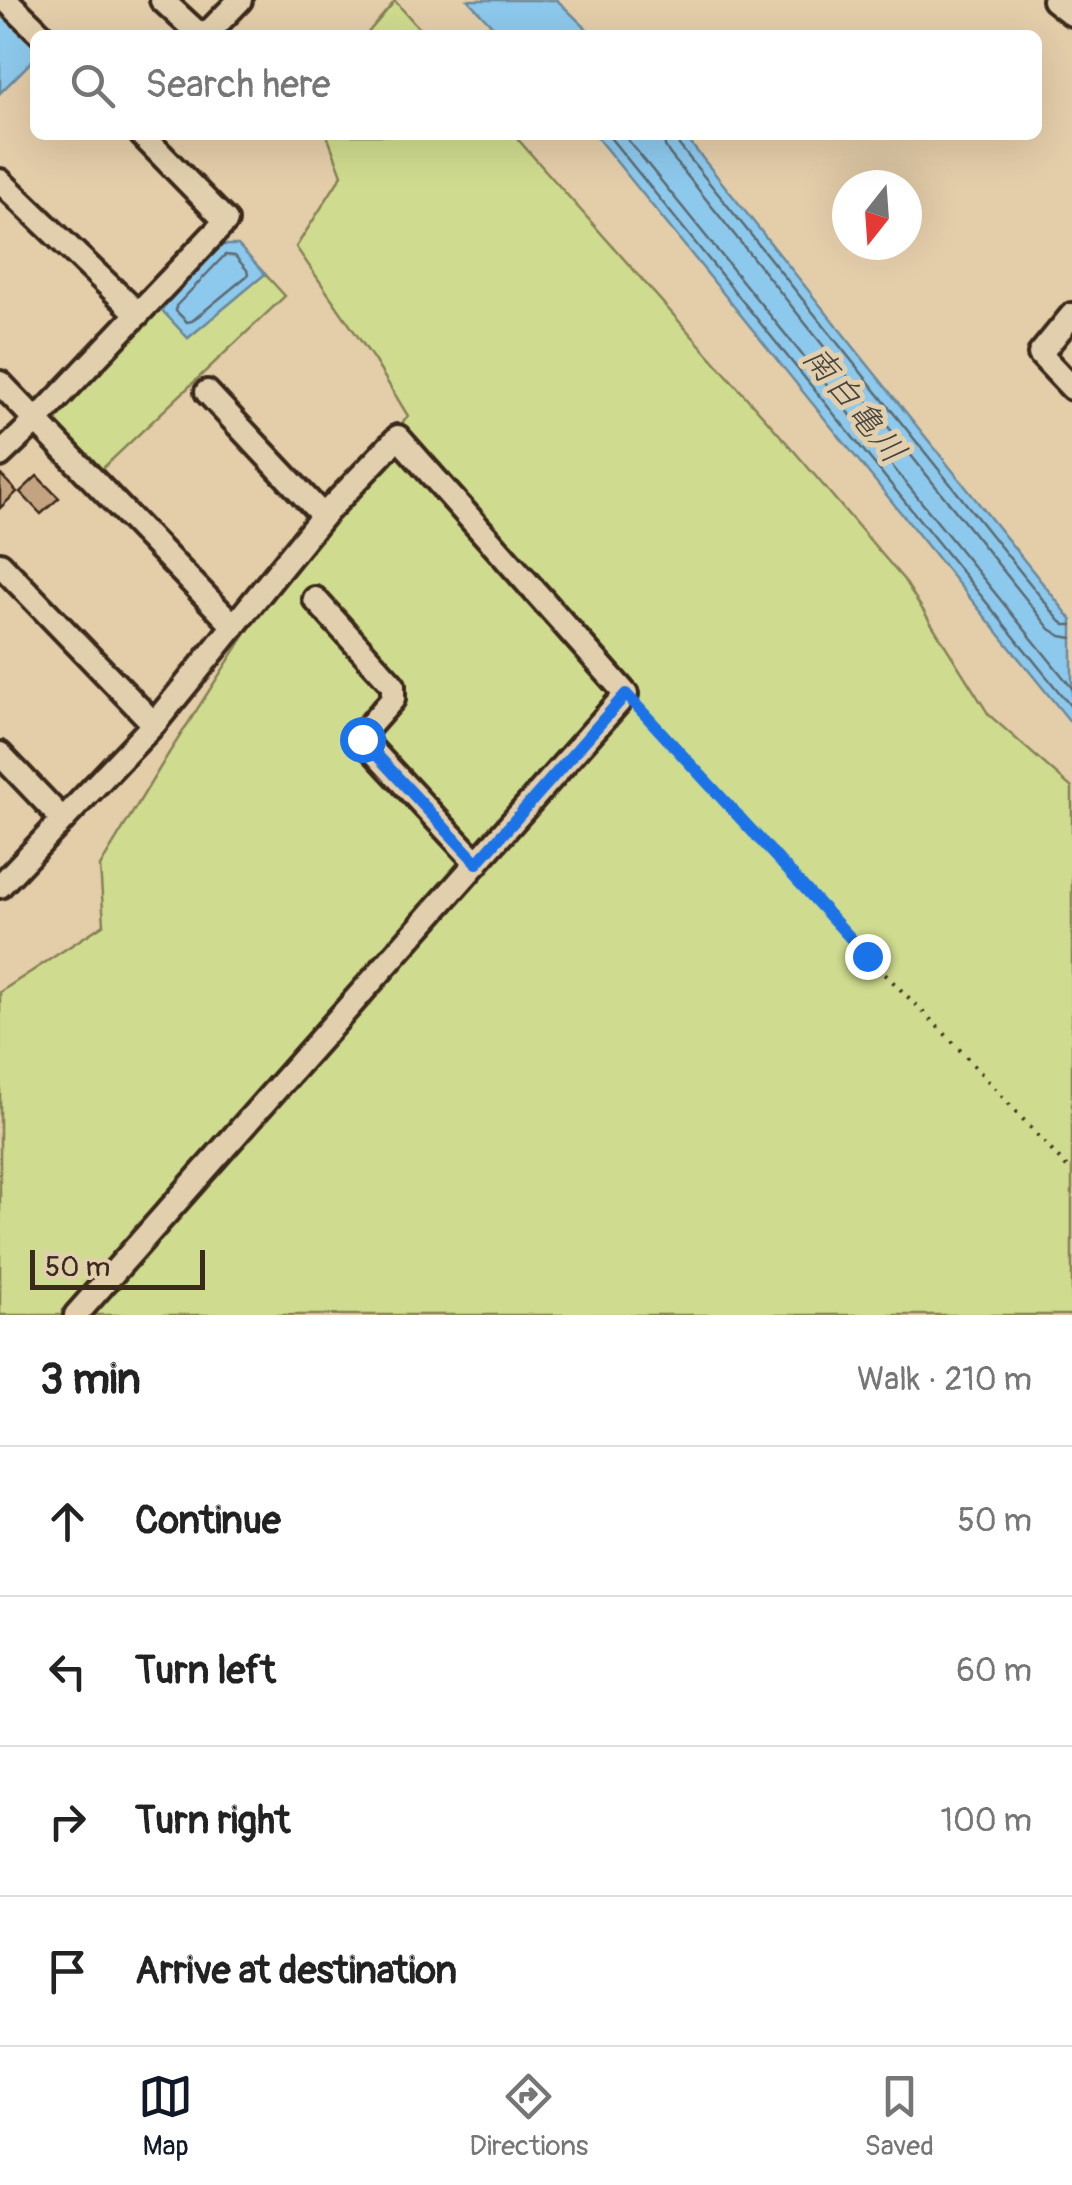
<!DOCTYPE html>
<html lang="en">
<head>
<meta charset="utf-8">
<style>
	body { margin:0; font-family:Pangolin,"Klee One",sans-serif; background:#f2f2f2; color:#222 }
	.compass { position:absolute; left:832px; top:170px; width:90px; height:90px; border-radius:50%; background:#fff; box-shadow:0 10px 40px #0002; rotate:197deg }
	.scale { position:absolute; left:30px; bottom:25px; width:175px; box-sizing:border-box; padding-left:10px; border:5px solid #3b2a1e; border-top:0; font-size:28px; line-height:35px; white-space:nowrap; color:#3b2a1e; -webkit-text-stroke:8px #e2cfad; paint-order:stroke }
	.stop { position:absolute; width:30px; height:30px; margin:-22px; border:8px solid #1a73e8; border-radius:50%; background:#fff }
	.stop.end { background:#1a73e8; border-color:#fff; box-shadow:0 2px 10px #0008 }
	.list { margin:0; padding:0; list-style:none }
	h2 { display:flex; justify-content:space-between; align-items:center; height:130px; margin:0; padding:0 40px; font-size:42px }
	h2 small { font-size:32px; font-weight:400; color:#767676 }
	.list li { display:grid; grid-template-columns:65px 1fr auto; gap:30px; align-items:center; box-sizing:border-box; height:150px; padding:0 40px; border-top:2px solid #e0e0e0 }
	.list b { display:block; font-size:38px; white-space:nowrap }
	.list em { font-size:32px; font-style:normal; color:#767676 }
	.icon { flex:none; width:55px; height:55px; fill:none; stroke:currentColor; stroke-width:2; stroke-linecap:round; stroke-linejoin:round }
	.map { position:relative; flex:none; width:1072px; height:1315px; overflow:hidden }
	.search { position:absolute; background:#fff; box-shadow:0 10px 40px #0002; left:30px; right:30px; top:30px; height:110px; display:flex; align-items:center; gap:25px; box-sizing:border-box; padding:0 35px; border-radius:15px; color:#767676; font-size:38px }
	.sheet { height:730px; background:#fff }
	nav { display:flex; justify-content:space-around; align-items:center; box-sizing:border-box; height:140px; border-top:2px solid #e0e0e0; background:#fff; font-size:28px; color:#767676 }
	nav a { display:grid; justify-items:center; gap:5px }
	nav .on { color:#111827 }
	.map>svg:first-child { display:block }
	.green { fill:#cfdb8e; stroke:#858256; stroke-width:2.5 }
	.water { fill:#8dc9ed; stroke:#6c899a; stroke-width:2.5 }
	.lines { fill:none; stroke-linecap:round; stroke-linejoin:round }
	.shore { stroke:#5c6a71; stroke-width:2.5 }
	.building { fill:#c4a480; stroke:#3b2a1e; stroke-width:2.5 }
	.street-casing { stroke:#3b2a1e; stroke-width:30 }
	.path { stroke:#3b2a1e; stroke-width:4; stroke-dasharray:2.5 8; stroke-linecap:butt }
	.street { stroke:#e2cfad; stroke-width:22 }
	.route { stroke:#1a73e8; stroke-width:12 }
	.labels { text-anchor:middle; stroke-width:10; stroke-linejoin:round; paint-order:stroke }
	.water-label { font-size:35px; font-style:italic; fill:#47423d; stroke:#e2cfad }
</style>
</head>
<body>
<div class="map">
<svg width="1072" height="1315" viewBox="0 0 1072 1315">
	<rect width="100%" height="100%" fill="#e4cda9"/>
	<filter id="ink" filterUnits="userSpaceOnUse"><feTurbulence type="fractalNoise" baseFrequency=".01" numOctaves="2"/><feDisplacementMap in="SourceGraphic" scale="20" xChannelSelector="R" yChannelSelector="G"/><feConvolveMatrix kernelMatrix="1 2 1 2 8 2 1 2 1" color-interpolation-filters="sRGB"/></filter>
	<g filter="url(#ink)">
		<path class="green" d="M 395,1 L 425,35 L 366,35 Z
			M 327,135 L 514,135 L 794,451 L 904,580 L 989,715 L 1072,788 L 1072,1315 L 0,1315 L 0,992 L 104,924 L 100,866 L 169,753 L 299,551 L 408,416 L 374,360 L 296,247 L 342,175 Z
			M 265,274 L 285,296 L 101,470 L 57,425 L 57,409 L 160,308 L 188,338 Z"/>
		<path class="water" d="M 468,0 L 557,0 L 593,35 L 501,35 Z
			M 0,11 L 35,46 L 35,58 L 0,93 Z
			M 595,135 L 684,135 L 1072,620 L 1072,724 Z
			M 221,245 L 238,245 L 265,274 L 188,338 L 160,308 Z"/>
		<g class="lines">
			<path class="shore" d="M 608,135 L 1072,708
				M 624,135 L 1072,688
				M 664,135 L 665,146 L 669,153 L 1050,629 L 1061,636 L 1072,638
				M 677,135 L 679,145 L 1060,621 L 1065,625 L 1072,625
				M 225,255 L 235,256 L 247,270 L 248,275 L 192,321 L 187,322 L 176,311 L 176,306 Z"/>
		</g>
		<path class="building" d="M 0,474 L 17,492 L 0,508 Z
			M 37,476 L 59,498 L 41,514 L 20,492 Z"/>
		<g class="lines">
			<g class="street-casing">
				<path id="street" d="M 6,0 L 42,35
					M 162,0 L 200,35
					M 1054,0 L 1072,14
					M 206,35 L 240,0
					M 0,181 L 138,314
					M 1072,315 L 1040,354 L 1072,388
					M 0,383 L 234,626
					M 207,392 L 323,516
					M 0,455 L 36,421 L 226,221 L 142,135
					M 0,564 L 154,724
					M 315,599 L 393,685 L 393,699 L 364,732 L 362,739 L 477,863
					M 0,754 L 63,820
					M 0,886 L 154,724 L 323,516 L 398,437 L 626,694 L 76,1315"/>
			</g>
			<path class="path" d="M 643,712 L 867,956 L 949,1038 L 1072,1173"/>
			<use href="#street" class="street"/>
		</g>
	</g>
	<g class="lines" filter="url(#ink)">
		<path class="route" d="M 362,739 L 477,863 L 626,694 L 867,956"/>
	</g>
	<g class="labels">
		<g class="water-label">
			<text transform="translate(855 404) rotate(51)" y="12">南白亀川</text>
		</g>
	</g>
</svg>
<svg class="compass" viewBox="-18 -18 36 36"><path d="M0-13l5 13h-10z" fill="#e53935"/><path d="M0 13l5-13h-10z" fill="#767676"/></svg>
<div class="scale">50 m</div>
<div class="stop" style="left:362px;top:739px"></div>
<div class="stop end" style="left:867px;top:956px"></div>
<div class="search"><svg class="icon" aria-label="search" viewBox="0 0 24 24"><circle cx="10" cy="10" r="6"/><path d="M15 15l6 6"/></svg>Search here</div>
</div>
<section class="sheet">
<h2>3 min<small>Walk · 210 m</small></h2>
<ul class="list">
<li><svg class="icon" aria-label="ahead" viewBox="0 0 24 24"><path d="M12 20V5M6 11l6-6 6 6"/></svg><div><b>Continue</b></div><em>50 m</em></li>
<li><svg class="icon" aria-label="left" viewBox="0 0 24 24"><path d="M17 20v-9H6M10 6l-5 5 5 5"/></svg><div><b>Turn left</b></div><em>60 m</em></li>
<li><svg class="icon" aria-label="right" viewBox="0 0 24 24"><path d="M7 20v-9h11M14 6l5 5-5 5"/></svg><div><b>Turn right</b></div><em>100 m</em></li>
<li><svg class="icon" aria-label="arrive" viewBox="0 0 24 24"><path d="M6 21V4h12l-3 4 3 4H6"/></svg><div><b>Arrive at destination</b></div></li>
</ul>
</section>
<nav>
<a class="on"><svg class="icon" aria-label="map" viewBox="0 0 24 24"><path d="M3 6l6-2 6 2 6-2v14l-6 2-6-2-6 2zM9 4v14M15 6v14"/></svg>Map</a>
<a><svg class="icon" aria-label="directions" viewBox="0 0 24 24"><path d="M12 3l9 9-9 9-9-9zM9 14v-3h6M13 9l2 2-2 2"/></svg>Directions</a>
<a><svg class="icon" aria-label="saved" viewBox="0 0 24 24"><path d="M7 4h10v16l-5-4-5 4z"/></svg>Saved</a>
</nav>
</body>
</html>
